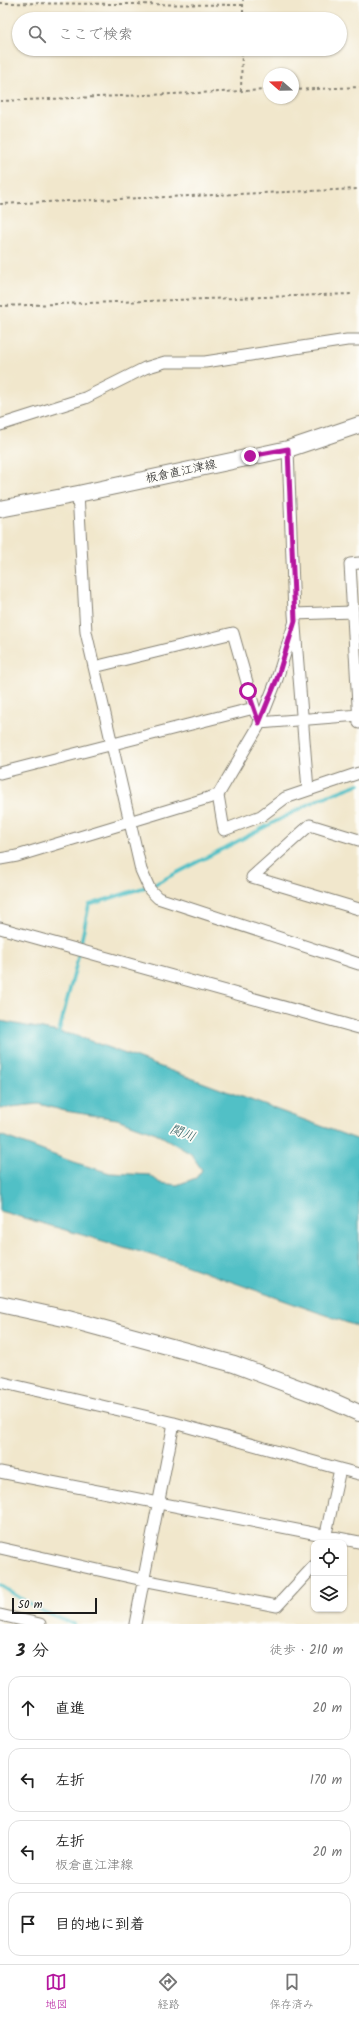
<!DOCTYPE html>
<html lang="ja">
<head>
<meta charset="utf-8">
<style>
	body { margin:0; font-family:Kalam,"Klee One",sans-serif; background:#f6f6f6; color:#222 }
	.controls { position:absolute; right:12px; bottom:12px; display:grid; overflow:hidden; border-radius:8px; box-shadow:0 1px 3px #0004 }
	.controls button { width:36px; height:36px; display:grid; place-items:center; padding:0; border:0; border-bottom:1px solid #e0e0e0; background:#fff; color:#222; font:20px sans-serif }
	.compass { position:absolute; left:263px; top:68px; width:36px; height:36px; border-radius:50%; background:#fff; box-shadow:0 1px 3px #0004; rotate:290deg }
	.scale { position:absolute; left:12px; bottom:10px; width:85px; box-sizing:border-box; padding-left:4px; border:2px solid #1c1c1c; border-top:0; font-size:11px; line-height:14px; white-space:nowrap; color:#1c1c1c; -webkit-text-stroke:3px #fdfcf7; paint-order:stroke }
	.stop { position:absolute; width:12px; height:12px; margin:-9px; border:3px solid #b5179e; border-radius:50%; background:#fff }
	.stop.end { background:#b5179e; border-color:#fff; box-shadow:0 1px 4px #0008 }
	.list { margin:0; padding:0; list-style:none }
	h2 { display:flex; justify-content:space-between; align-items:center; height:52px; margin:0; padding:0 16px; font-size:17px }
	h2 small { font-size:13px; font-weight:400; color:#767676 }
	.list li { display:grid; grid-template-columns:26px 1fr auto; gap:12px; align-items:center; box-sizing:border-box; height:64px; margin:0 8px 8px; padding:0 8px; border:1px solid #e0e0e0; border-radius:12px }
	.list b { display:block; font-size:15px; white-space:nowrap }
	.list p { margin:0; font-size:13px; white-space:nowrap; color:#767676 }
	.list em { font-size:13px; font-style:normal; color:#767676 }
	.icon { flex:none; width:22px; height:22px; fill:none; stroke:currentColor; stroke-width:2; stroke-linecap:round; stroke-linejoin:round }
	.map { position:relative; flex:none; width:359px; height:1624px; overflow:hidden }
	.search { position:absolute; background:#fff; box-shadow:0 1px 3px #0004; left:12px; right:12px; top:12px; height:44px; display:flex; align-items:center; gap:10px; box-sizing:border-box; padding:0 14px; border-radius:22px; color:#767676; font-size:15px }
	.sheet { height:340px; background:#fff }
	nav { display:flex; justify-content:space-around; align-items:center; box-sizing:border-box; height:56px; border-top:1px solid #e0e0e0; background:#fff; font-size:11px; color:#767676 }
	nav a { display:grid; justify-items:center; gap:2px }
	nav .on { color:#b5179e }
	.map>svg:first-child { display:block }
	.water { fill:#51c0c6; stroke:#366e71 }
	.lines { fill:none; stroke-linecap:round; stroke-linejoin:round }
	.stream { stroke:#51c0c6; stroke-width:3.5 }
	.street-casing { stroke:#868274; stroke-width:13 }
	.secondary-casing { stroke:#868274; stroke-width:18 }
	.path { stroke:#868274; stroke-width:2; stroke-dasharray:3 3; stroke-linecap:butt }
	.street { stroke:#fff; stroke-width:11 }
	.secondary { stroke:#fff; stroke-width:16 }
	.route { stroke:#b5179e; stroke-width:5 }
	.labels { text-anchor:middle; stroke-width:3.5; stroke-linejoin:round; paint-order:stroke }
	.street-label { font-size:12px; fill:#1c1c1c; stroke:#fdfcf7 }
	.water-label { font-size:13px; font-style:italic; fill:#315e60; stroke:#fdfcf7 }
</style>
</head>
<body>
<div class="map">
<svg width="359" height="1624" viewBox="0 0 359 1624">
	<rect width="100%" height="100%" fill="#fdfcf7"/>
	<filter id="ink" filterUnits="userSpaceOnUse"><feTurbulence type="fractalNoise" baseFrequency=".025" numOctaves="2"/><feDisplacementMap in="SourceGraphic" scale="8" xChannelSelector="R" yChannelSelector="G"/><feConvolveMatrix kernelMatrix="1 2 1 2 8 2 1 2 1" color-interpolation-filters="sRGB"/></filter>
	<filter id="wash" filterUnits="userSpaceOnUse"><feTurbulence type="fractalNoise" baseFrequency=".012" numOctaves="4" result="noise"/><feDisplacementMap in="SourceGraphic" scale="16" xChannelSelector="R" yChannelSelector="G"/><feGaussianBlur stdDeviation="0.9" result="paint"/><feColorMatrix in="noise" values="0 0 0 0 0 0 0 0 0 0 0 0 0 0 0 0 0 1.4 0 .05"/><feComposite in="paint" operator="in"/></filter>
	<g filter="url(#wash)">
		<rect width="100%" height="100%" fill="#f1e7cc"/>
		<path class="water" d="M 0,1021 L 74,1035 L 359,1140 L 359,1327 L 182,1264 L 0,1211 L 0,1135 L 73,1162 L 110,1173 L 150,1175 L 160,1183 L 177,1185 L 196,1178 L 202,1170 L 191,1154 L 156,1133 L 117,1119 L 65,1111 L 39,1104 L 0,1108 Z"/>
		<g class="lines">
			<path class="stream" d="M 58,1035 L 76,966 L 89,905 L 155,884 L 319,799 L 359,784
				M 0,1585 L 37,1609 L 74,1624"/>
		</g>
	</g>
	<g filter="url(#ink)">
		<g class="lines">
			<g class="street-casing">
				<path id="street" d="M 0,425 L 85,398 L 145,368 L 165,362 L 205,362 L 347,340 L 359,340
					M 288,449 L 294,614 L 308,790
					M 78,494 L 86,632 L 141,870 L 150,890 L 158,898 L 359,964
					M 359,563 L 350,564 L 359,723
					M 294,614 L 353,612
					M 94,667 L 233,633 L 256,714
					M 259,723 L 359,715
					M 0,773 L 254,708
					M 218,795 L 224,830 L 261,816 L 285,798 L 359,773
					M 359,840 L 310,825 L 252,877 L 359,909
					M 0,859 L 17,856 L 218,795 L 258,727 L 277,679 L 295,621
					M 0,928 L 359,1028
					M 0,1382 L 174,1423 L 340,1469 L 324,1543
					M 340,1469 L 359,1474
					M 0,1472 L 359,1542
					M 0,1548 L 143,1580 L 277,1606 L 314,1566
					M 0,1615 L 40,1624
					M 135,1624 L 174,1423"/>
			</g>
			<g class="secondary-casing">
				<path id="secondary" d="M 0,509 L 78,494 L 288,449 L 359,425
					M 0,1304 L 68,1319 L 234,1364 L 325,1398 L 359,1413"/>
			</g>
			<path class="path" d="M 0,3 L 243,5
				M 243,19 L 243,0
				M 293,90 L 359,87
				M 241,91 L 242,49
				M 0,101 L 269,90
				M 0,204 L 359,189
				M 0,306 L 352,294"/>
			<use href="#street" class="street"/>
			<use href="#secondary" class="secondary"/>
		</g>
	</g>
	<g class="lines" filter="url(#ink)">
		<path class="route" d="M 248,691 L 259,723 L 277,679 L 295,621 L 288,449 L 250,456"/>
	</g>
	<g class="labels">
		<g class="street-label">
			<text transform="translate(181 471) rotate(-12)" y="4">板倉直江津線</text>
		</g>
		<g class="water-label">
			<text transform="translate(183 1132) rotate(21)" y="5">関川</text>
		</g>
	</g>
</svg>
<div class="controls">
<button><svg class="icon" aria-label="locate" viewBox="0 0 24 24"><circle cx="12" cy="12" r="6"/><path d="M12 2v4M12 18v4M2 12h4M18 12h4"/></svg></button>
<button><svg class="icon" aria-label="layers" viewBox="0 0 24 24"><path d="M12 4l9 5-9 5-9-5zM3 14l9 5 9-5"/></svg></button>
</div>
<svg class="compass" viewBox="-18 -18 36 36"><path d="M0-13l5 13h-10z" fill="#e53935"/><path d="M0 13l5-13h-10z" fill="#767676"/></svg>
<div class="scale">50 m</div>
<div class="stop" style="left:248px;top:691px"></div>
<div class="stop end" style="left:250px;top:456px"></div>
<div class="search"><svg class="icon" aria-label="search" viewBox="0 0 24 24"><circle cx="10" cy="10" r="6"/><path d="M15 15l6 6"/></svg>ここで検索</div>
</div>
<section class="sheet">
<h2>3 分<small>徒歩 · 210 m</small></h2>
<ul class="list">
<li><svg class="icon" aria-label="ahead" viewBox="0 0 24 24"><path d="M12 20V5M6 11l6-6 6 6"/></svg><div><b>直進</b></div><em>20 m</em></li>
<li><svg class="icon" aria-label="left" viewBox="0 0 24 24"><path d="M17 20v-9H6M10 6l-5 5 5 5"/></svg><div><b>左折</b></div><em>170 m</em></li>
<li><svg class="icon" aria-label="left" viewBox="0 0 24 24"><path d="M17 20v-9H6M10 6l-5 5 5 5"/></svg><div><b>左折</b><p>板倉直江津線</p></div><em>20 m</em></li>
<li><svg class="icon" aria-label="arrive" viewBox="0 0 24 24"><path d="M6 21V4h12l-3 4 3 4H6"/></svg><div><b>目的地に到着</b></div></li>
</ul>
</section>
<nav>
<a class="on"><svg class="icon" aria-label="map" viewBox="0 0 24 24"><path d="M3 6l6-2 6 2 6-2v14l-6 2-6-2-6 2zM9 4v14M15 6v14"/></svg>地図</a>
<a><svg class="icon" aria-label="directions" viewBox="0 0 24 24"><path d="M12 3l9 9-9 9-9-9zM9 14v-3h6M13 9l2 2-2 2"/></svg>経路</a>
<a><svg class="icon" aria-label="saved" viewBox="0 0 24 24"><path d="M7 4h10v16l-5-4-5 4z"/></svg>保存済み</a>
</nav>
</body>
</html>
